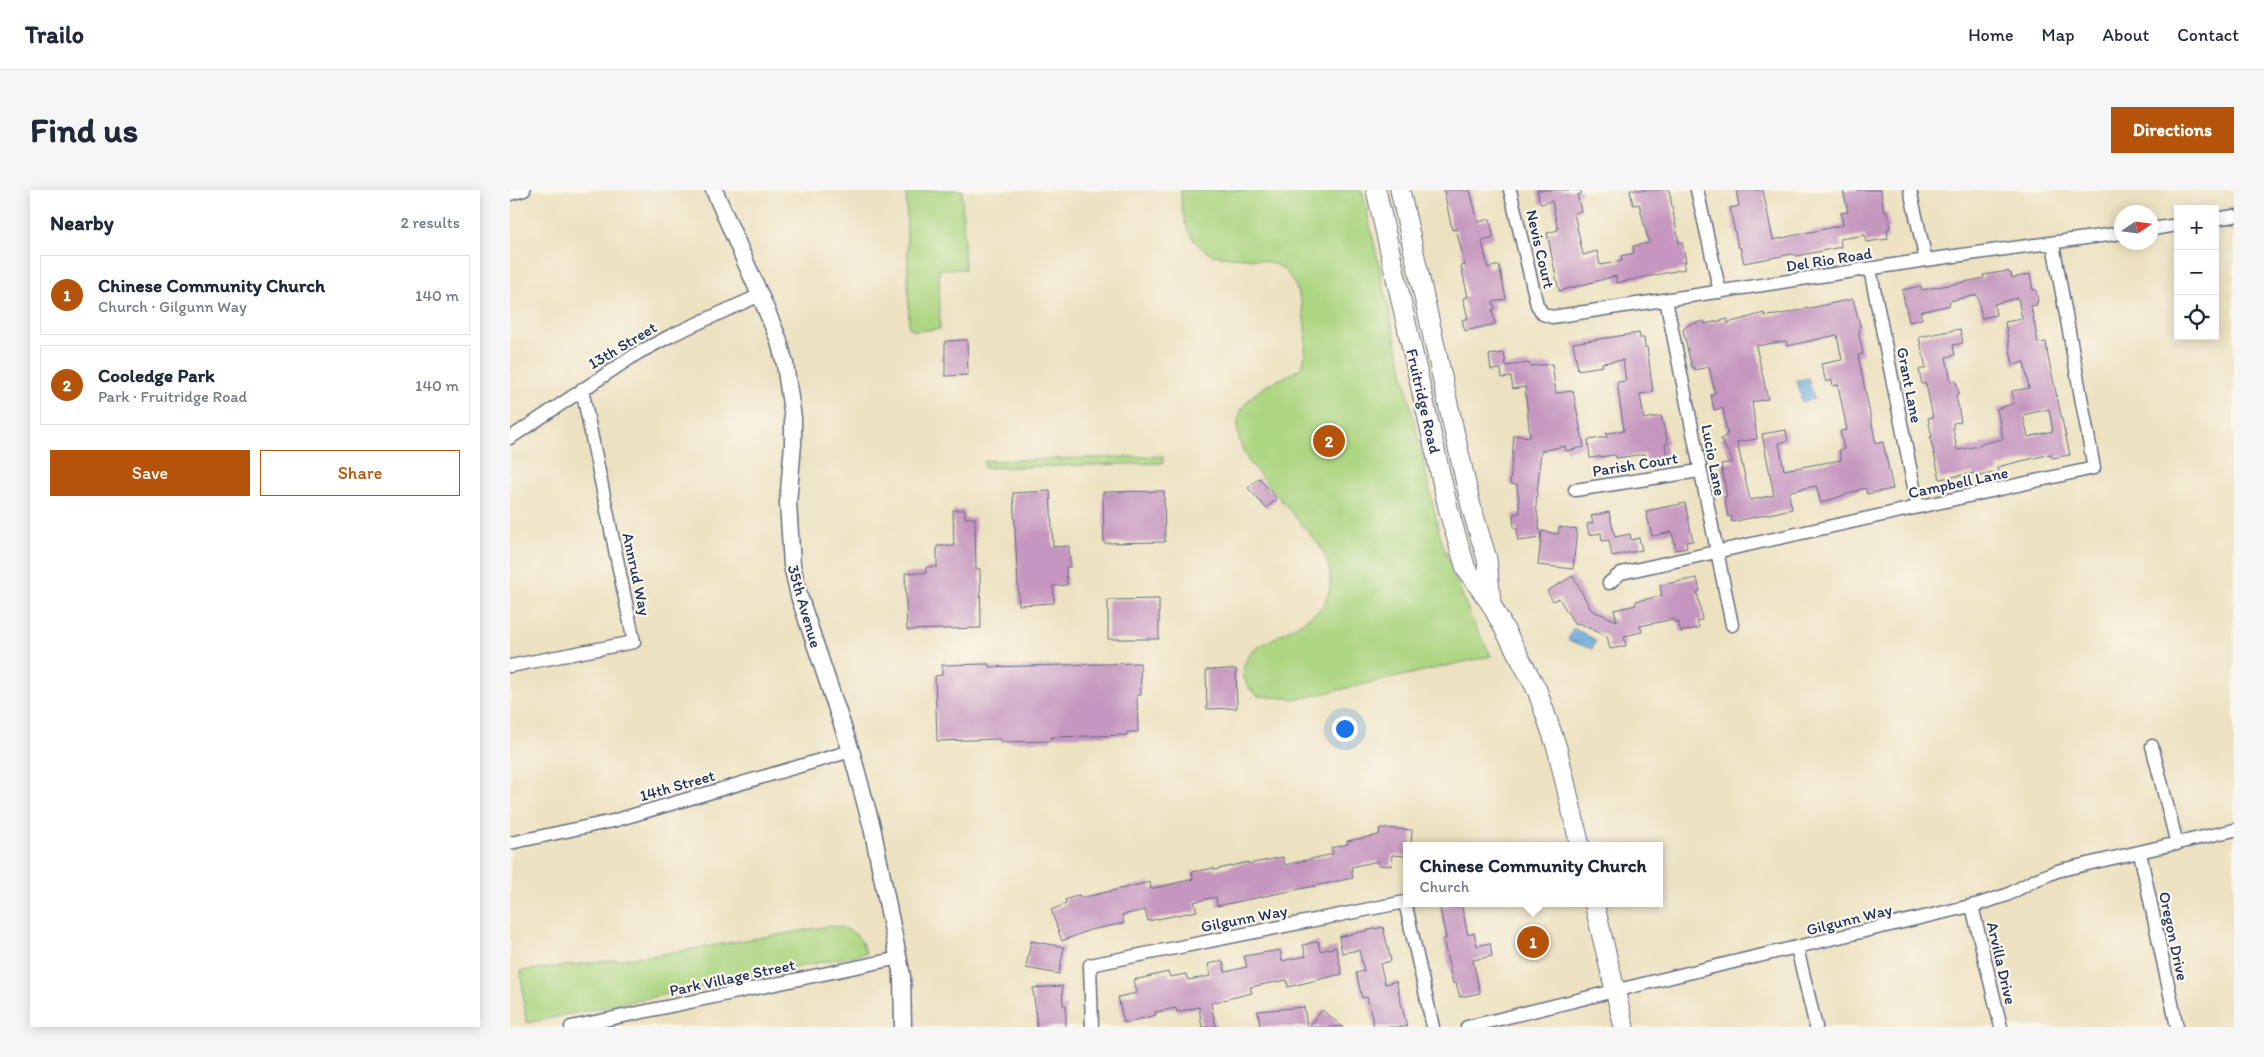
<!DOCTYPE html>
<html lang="en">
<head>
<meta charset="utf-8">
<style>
	body { margin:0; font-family:Itim,sans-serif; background:#f6f6f7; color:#1f2937 }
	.controls { position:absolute; right:15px; top:15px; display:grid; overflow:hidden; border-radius:0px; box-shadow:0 2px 12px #0003 }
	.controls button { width:45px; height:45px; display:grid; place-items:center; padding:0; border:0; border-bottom:1px solid #e0e1e3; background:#fff; color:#1f2937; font:25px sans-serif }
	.compass { position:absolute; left:1604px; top:15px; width:45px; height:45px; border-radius:50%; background:#fff; box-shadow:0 2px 12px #0003; rotate:77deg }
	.you { position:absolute; left:834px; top:538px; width:18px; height:18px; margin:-12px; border:4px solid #fff; border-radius:50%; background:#1a73e8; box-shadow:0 0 0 8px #1a73e833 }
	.badge { display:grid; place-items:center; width:32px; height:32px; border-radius:50%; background:#b45309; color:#fff; font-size:16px; font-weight:700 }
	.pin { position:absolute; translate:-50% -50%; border:2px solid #fff; box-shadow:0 1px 5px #0006 }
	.popup { position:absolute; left:893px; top:652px; width:260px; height:65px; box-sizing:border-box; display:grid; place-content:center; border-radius:0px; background:#fff; filter:drop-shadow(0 1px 4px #0005); font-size:16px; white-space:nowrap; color:#747a83 }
	.popup b { font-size:19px; color:#1f2937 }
	.popup::after { content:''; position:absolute; left:50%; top:100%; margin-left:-10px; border:10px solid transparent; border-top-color:#fff }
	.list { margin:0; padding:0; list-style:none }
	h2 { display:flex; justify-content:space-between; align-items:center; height:65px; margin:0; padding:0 20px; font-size:21px }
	h2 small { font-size:16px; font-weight:400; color:#747a83 }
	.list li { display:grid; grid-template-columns:32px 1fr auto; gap:15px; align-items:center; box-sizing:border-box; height:80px; margin:0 10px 10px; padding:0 10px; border:1px solid #e0e1e3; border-radius:0px }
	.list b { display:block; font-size:19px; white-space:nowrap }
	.list p { margin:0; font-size:16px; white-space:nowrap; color:#747a83 }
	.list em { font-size:16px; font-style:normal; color:#747a83 }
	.actions { display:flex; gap:10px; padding:15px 20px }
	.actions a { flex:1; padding:11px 0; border:1px solid #b45309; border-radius:0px; text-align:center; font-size:18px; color:#b45309 }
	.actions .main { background:#b45309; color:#fff }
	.icon { flex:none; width:28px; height:28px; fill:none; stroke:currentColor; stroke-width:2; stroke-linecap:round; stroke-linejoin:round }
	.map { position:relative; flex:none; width:1724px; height:837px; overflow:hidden; border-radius:0px }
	header { display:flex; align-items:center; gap:30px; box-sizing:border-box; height:70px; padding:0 25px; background:#fff; border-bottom:1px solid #e0e1e3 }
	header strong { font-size:24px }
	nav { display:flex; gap:28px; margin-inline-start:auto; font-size:18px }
	.intro { display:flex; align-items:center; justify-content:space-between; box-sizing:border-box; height:120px; padding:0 30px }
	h1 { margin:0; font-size:35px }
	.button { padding:12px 22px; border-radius:0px; background:#b45309; color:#fff; font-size:18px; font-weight:700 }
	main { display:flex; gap:30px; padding:0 30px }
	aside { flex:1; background:#fff; border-radius:0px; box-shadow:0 2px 12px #0003 }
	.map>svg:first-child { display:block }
	.green { fill:#add682; stroke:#648270 }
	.water { fill:#69a8db; stroke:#426c9c }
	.building { fill:#c596bf; fill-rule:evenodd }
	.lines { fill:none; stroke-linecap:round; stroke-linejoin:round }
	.minor-casing { stroke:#646d80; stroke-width:15 }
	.tertiary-casing { stroke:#646d80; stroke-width:19 }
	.secondary-casing { stroke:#646d80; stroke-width:21 }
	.minor { stroke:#fff; stroke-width:12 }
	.tertiary { stroke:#fff; stroke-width:16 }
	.secondary { stroke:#fff; stroke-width:19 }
	.labels { text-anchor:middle; stroke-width:4.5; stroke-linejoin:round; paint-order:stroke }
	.street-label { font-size:16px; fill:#1b2f5e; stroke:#fbf7ec }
</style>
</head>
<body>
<header>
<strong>Trailo</strong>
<nav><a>Home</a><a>Map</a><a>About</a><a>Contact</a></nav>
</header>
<div class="intro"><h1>Find us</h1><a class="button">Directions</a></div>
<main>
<aside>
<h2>Nearby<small>2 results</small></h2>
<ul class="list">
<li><span class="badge">1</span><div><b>Chinese Community Church</b><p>Church · Gilgunn Way</p></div><em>140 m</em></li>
<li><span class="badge">2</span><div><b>Cooledge Park</b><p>Park · Fruitridge Road</p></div><em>140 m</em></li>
</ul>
<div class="actions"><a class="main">Save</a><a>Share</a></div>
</aside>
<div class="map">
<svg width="1724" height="837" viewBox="0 0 1724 837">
	<rect width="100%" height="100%" fill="#fbf7ec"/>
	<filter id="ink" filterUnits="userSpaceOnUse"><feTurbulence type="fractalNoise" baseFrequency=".02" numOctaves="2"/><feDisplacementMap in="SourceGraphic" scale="10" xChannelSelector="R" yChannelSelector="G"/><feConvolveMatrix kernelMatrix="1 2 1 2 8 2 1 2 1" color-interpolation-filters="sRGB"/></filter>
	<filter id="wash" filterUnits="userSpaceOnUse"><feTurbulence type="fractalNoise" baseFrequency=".0096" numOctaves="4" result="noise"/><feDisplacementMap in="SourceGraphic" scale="20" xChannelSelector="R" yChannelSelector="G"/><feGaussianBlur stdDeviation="1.12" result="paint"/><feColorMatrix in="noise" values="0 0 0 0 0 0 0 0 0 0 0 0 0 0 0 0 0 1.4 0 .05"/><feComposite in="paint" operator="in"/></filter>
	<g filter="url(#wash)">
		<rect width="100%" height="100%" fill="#ece1c0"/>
		<path class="green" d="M 396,0 L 452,0 L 455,79 L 429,79 L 430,139 L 405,141 L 399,137 Z
			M 671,0 L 852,0 L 931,350 L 962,430 L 981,466 L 788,509 L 748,506 L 738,497 L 733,486 L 734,476 L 738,467 L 745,459 C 761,449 805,428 814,414 C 825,396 820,371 809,355 L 739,272 C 719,237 725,213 761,193 C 772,188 782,184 792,177 C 800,152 795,92 770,77 C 754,67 721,68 702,65 C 677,51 671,28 671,0 Z
			M 653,266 L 653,273 L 474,278 L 474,271 Z
			M 320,736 C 339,737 350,743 356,763 L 16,833 L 11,781 L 147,765 Z"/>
		<path class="water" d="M 1298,188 L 1304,209 L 1292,212 L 1287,190 Z
			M 1063,438 L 1086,450 L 1082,459 L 1058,450 Z"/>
		<g id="blocks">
			<path class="building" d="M 934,0 L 960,0 L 968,32 L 980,29 L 984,48 L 972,51 L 978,78 L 989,75 L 996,109 L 983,112 L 985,119 L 982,120 L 985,134 L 955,141 L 952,130 L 958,128 L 953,108 L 958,107 L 951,76 L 955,75 L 946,39 L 942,40 Z
				M 1027,0 L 1071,0 L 1071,4 L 1067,5 L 1071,21 L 1064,23 L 1073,65 L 1087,61 L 1090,75 L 1112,71 L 1111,66 L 1124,63 L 1123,56 L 1139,53 L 1129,14 L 1123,15 L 1120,0 L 1159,0 L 1169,53 L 1172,52 L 1176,72 L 1173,72 L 1175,79 L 1107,93 L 1106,86 L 1049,101 L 1037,43 L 1048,40 L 1042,11 L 1030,14 Z
				M 1226,0 L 1253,0 L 1263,50 L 1333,35 L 1331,23 L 1338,22 L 1333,0 L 1371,0 L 1374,22 L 1377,22 L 1380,38 L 1377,39 L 1378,49 L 1356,52 L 1355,45 L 1330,49 L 1331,57 L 1287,66 L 1282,64 L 1234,73 L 1230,57 L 1228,57 L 1220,18 L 1229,16 Z
				M 1498,81 L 1499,83 L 1501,83 L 1502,88 L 1520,84 L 1523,100 L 1526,100 L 1528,112 L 1526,112 L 1527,115 L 1521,116 L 1528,153 L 1536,152 L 1538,167 L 1560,265 L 1542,268 L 1541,264 L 1487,277 L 1488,282 L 1465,287 L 1464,283 L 1430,289 L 1420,247 L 1422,247 L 1418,228 L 1423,227 L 1416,194 L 1412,194 L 1409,180 L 1416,178 L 1409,147 L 1450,139 L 1453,153 L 1443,155 L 1445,165 L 1436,167 L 1441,192 L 1446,191 L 1449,204 L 1446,205 L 1451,232 L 1443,233 L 1443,239 L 1447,260 L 1470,256 L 1470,254 L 1493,249 L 1487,219 L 1504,213 L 1502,201 L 1519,198 L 1514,172 L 1503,175 L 1495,132 L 1512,129 L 1508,108 L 1484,114 L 1486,125 L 1472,128 L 1467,105 L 1439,111 L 1440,115 L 1410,122 L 1412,129 L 1399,132 L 1392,100 L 1411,96 L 1412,100 L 1449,93 L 1474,88 L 1473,85 ZM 1539,219 L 1543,241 L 1518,247 L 1513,225 Z
				M 1343,109 L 1350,135 L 1349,145 L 1353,164 L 1348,165 L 1366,254 L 1373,252 L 1383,299 L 1357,304 L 1355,298 L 1311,313 L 1306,296 L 1281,301 L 1279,304 L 1282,319 L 1222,332 L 1221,326 L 1218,327 L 1214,307 L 1217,307 L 1211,274 L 1223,272 L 1211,249 L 1217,245 L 1213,218 L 1204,220 L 1201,205 L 1205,203 L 1199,177 L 1184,180 L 1184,177 L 1182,178 L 1173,140 L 1178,135 L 1194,131 L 1195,134 L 1218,129 L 1218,133 L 1254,123 L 1255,126 L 1267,125 ZM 1327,145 L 1332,170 L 1311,174 L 1316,192 L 1322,190 L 1323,196 L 1328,195 L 1337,240 L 1330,241 L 1334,259 L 1329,260 L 1331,270 L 1274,280 L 1269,253 L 1278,251 L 1276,240 L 1252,244 L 1264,305 L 1240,310 L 1227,252 L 1247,249 L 1242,212 L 1258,209 L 1246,156 L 1276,151 L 1277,156 Z
				M 1129,143 L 1130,148 L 1134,148 L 1135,157 L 1137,157 L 1143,202 L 1130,204 L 1134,229 L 1151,226 L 1158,253 L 1155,254 L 1157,267 L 1136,270 L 1135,264 L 1106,268 L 1105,265 L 1080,268 L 1078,250 L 1097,247 L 1096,243 L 1114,241 L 1107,192 L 1116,191 L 1113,170 L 1092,173 L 1093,176 L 1068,180 L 1063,153 Z
				M 457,150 L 458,185 L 435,186 L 435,151 Z
				M 994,163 L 996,176 L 1019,173 L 1020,176 L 1042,174 L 1046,203 L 1063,201 L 1074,257 L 1056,261 L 1055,256 L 1031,261 L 1026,315 L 1031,348 L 1008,351 L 1007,338 L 1004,338 L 1003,324 L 1010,323 L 1007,295 L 1000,294 L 1004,245 L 1020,247 L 1015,197 L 1003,199 L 1001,187 L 992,188 L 991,179 L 981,180 L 979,165 Z
				M 749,288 L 767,309 L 756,318 L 738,298 Z
				M 540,301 L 543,357 L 559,356 L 560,377 L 556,377 L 557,395 L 543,396 L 544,413 L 509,415 L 503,303 Z
				M 654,301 L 655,352 L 594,353 L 593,302 Z
				M 1175,313 L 1183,351 L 1176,352 L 1177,358 L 1166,360 L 1162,342 L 1142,346 L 1136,321 Z
				M 443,320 L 455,320 L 455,328 L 465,328 L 466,379 L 470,379 L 471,438 L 397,440 L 395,383 L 416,383 L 416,377 L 427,377 L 427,356 L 444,356 Z
				M 1099,322 L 1105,347 L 1120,344 L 1121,350 L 1129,348 L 1132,360 L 1102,366 L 1099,350 L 1092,351 L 1091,343 L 1079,345 L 1077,334 L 1083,333 L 1081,326 Z
				M 1049,337 L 1067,339 L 1063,379 L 1028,375 L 1032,341 L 1048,344 Z
				M 1063,386 L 1081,420 L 1107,431 L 1104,420 L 1126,415 L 1126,411 L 1152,406 L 1150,395 L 1187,388 L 1190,401 L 1187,402 L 1191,422 L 1192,430 L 1187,431 L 1189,438 L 1171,442 L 1168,431 L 1164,432 L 1164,429 L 1130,436 L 1132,442 L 1114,446 L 1116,456 L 1100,459 L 1097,446 L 1068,433 L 1065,435 L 1049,408 L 1043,411 L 1037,401 Z
				M 649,409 L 649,449 L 598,449 L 598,410 Z
				M 630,473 L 631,505 L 627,505 L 628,542 L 617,542 L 617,545 L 541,547 L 541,551 L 491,552 L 491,549 L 427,551 L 425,486 L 432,485 L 432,475 L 479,474 L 479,477 Z
				M 726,479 L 727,518 L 697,519 L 696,480 Z
				M 870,638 L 902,640 L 901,656 L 897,656 L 897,666 L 882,665 L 881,676 L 868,675 L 868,671 L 841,677 L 843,688 L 707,716 L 706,707 L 684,712 L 687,721 L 638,731 L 635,720 L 612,725 L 614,733 L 580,740 L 552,751 L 541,720 L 556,714 L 555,710 L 569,705 L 571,708 L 640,692 L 641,699 L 683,689 L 682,682 L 704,678 L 704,680 L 738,672 L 738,674 L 773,667 L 775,675 L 823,664 L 821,658 L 838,654 L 837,651 L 869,645 Z
				M 938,713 L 951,713 L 958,745 L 964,743 L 967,756 L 980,753 L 982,766 L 963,770 L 970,803 L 950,807 L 946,793 L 943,794 L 933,749 L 936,749 L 930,718 L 939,716 Z
				M 873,737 L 881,771 L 870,774 L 875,794 L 886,791 L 897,837 L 864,837 L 857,807 L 852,808 L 846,783 L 854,781 L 849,760 L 832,763 L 829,747 Z
				M 521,751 L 554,757 L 549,784 L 516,778 Z
				M 808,751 L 810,761 L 826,757 L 832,784 L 778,797 L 777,790 L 740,797 L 742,803 L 701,813 L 706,837 L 692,837 L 689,817 L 667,822 L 666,818 L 645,822 L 646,825 L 614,833 L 608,807 L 627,803 L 624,790 L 658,782 L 660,787 L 676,784 L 678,790 L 701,786 L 698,774 L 713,771 L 715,782 L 737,777 L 734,766 L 770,760 L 772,771 L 796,766 L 793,755 Z
				M 552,796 L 553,815 L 556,815 L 556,837 L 527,837 L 523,798 Z
				M 794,817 L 797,837 L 750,837 L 748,821 Z
				M 812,820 L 833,837 L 799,837 Z"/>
		</g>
	</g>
	<g filter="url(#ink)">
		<use href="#blocks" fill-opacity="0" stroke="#646d80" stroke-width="1"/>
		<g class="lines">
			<g class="minor-casing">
				<path id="minor" d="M 1000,0 L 1027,115 L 1033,124 L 1042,127 L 1416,70 L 1612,43
					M 1187,0 L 1210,102
					M 1400,0 L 1416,70
					M 0,4 L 14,0
					M 1705,29 L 1724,26
					M 1642,39 L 1668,35
					M 1360,79 L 1408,317
					M 1156,110 L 1222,435
					M 0,248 L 128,163 L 162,145 L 250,105
					M 1065,300 L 1189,281
					M 1099,393 L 1111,383 L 1584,278 L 1543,54
					M 0,476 L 124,452 L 72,199
					M 1642,556 L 1667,654
					M 0,653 L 103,631 L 341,561
					M 1630,663 L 1667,837
					M 1462,716 L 1491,837
					M 1287,758 L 1306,837
					M 61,837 L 389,768
					M 582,837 L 580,775 L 895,712 L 923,837
					M 957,837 L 1219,773 L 1469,714 L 1497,705 L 1525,690 L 1547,681 L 1724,640"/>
			</g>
			<g class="tertiary-casing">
				<path id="tertiary" d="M 204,0 L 250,105 L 268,148 L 275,174 L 283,228 L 283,254 L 278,313 L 282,375 L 289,406 L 341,561 L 362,637 L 392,786 L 393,837"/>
			</g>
			<g class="secondary-casing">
				<path id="secondary" d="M 866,0 L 939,322 L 956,379 L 981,414 L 1027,500 L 1047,558 L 1070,656
					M 890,0 L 961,316 L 977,369 L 981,413
					M 1084,713 L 1114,837"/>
			</g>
			<use href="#minor" class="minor"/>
			<use href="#tertiary" class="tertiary"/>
			<use href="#secondary" class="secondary"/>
		</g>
	</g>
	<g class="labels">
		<g class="street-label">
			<text transform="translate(1031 59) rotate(77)" y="6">Nevis Court</text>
			<text transform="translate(1319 69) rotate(-9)" y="6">Del Rio Road</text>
			<text transform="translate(112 155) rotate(-31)" y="6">13th Street</text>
			<text transform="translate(1400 195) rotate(79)" y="6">Grant Lane</text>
			<text transform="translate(914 211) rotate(77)" y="6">Fruitridge Road</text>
			<text transform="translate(1204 270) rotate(79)" y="6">Lucio Lane</text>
			<text transform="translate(1125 274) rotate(-9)" y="6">Parish Court</text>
			<text transform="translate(1448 292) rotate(-12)" y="6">Campbell Lane</text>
			<text transform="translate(127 384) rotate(78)" y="6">Annrud Way</text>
			<text transform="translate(295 416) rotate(74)" y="6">35th Avenue</text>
			<text transform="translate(167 595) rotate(-16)" y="6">14th Street</text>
			<text transform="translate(734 728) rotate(-11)" y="6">Gilgunn Way</text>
			<text transform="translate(1339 729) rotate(-14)" y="6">Gilgunn Way</text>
			<text transform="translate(1664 746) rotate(78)" y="6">Oregon Drive</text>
			<text transform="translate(1492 773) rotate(77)" y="6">Arvilla Drive</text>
			<text transform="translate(222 787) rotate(-12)" y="6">Park Village Street</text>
		</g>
	</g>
</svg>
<div class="controls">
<button>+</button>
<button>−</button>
<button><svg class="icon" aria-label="locate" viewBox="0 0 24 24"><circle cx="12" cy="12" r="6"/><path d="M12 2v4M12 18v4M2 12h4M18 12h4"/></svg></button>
</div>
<svg class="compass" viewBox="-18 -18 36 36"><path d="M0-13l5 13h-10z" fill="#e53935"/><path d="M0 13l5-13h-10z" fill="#747a83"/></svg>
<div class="you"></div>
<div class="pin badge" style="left:1023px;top:752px">1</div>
<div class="popup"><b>Chinese Community Church</b>Church</div>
<div class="pin badge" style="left:819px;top:251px">2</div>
</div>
</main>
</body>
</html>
